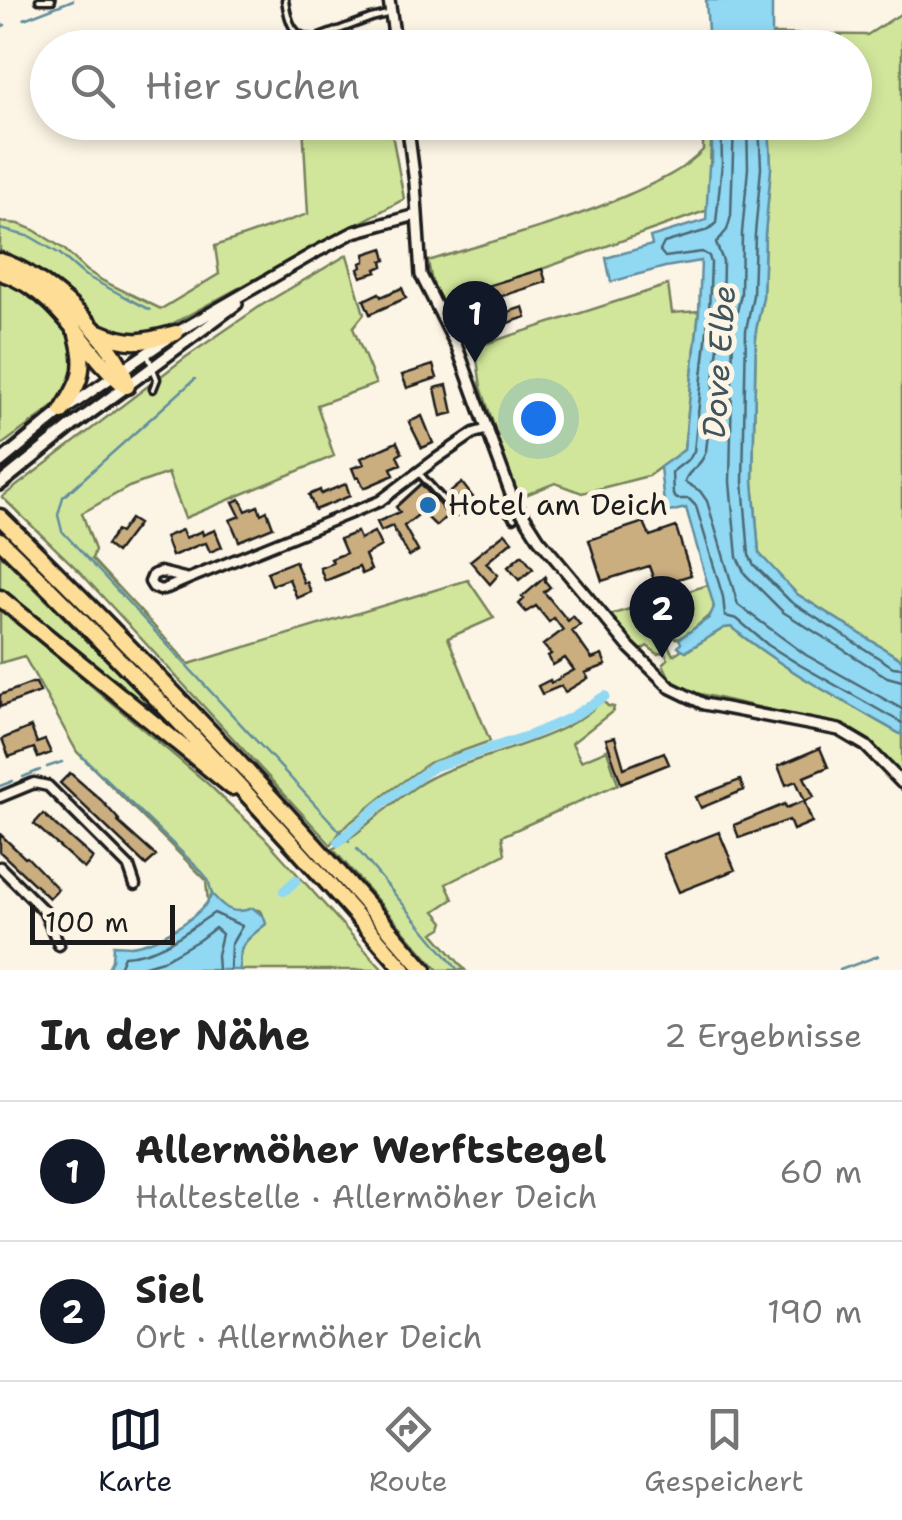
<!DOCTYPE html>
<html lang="de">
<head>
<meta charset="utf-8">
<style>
	body { margin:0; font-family:"Shantell Sans",sans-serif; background:#f2f2f2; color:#222 }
	.scale { position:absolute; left:30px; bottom:25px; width:145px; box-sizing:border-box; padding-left:10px; border:5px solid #1c1c1c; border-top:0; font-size:28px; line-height:35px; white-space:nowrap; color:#1c1c1c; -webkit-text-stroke:8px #fcf5e5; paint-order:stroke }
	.you { position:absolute; left:538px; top:418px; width:35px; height:35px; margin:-25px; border:8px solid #fff; border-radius:50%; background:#1a73e8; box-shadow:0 0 0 15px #1a73e833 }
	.badge { display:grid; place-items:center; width:65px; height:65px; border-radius:50%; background:#111827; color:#fff; font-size:32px; font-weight:700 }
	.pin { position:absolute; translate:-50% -82px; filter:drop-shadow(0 2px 5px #0008) }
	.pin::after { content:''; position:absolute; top:52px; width:35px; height:30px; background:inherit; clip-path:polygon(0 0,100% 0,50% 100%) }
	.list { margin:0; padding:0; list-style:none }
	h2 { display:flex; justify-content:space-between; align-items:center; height:130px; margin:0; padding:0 40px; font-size:42px }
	h2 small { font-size:32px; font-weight:400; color:#767676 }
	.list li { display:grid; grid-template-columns:65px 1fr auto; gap:30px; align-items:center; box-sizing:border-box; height:140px; padding:0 40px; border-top:2px solid #e0e0e0 }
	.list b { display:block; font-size:38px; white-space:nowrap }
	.list p { margin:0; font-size:32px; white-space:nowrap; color:#767676 }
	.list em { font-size:32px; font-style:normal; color:#767676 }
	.icon { flex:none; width:55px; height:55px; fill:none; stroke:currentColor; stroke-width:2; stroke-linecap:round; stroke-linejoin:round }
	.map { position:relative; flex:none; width:902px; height:970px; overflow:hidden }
	.search { position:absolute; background:#fff; box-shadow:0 5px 15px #0003; left:30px; right:30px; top:30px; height:110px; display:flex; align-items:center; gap:25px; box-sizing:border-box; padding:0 35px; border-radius:55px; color:#767676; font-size:38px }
	.sheet { height:410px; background:#fff }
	nav { display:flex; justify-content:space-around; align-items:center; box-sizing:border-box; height:140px; border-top:2px solid #e0e0e0; background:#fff; font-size:28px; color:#767676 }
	nav a { display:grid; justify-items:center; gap:5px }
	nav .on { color:#111827 }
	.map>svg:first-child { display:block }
	.green { fill:#d1e69b; stroke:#76815c; stroke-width:2.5 }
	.water { fill:#91d8f3; stroke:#628d9d; stroke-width:2.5 }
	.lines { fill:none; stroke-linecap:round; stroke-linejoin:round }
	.shore { stroke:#4b6772; stroke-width:2.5 }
	.stream { stroke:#628d9d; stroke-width:2.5 }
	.canal { stroke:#91d8f3; stroke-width:10 }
	.building { fill:#cbae80; stroke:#1c1c1c; stroke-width:2.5 }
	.service-casing { stroke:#1c1c1c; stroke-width:11 }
	.minor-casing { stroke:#1c1c1c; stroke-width:15 }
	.tertiary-casing { stroke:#1c1c1c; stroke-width:16 }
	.secondary-casing { stroke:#1c1c1c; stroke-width:18 }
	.motorway-casing { stroke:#1c1c1c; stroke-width:21 }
	.service { stroke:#fcf5e5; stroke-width:4 }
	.minor { stroke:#fcf5e5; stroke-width:8 }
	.tertiary { stroke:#fcf5e5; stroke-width:9 }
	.secondary { stroke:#fcf5e5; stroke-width:10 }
	.motorway { stroke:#fedd96; stroke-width:14 }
	.poi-dot { fill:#1f6fb2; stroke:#fcf5e5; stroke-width:4 }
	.labels { text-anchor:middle; stroke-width:10; stroke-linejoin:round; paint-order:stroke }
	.poi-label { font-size:30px; fill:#1c1c1c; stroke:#fcf5e5; text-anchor:start }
	.water-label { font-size:32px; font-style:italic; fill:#3f545c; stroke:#fcf5e5 }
</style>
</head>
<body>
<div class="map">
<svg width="902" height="970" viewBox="0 0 902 970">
	<rect width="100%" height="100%" fill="#fcf5e5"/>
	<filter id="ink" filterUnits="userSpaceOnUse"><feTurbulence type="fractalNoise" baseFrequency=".01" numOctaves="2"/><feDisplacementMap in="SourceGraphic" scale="20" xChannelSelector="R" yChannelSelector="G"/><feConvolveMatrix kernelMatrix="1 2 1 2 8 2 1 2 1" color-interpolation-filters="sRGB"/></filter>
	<g filter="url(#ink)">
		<path class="green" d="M 902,13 L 902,660 L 797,594 L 761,558 L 759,553 L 753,481 L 756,330 L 763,297 L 765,234 L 771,168 L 769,123 L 854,122 L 854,48 L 772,47 L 770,34 L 867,35 Z
			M 303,123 L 390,123 L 404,199 L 157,332 C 150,334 141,336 134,336 C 98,336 81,303 57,284 C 41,271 20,259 0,255 L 0,222 L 19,224 L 34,230 L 64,249 L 86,270 L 103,281 L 161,309 L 219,274 L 215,246 L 308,214 Z
			M 703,123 L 712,123 L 708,210 L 542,269 L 455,296 L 443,303 L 432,283 L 428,261 C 496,240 565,223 630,194 C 657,182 682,172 703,150 Z
			M 347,255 L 364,314 L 353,328 L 376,384 L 317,405 L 334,456 L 185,518 L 168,473 L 129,487 L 82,513 L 95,550 L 92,559 L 189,664 L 468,580 L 494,618 L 448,638 L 490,741 L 429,763 L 387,793 L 342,829 L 331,845 L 79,571 L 2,497 L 186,357 L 262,305 Z
			M 0,276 L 19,284 L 67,324 L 74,341 L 78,364 L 64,399 L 0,446 Z
			M 668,285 L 672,313 L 699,311 L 684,450 L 648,476 L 582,493 L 555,483 L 518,498 L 481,387 L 477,359 L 472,348 Z
			M 0,554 L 195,748 L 192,750 L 0,588 Z
			M 708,585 L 714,601 L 713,612 L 682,639 L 670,637 L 667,643 L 673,655 L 684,648 L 687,651 L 724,628 L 731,627 C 784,670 843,701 902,735 L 902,776 L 870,743 L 842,726 L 696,693 L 672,683 L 663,664 L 668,659 L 664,652 L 658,654 L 647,646 L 642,650 L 637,647 L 610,615 Z
			M 0,609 L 207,783 L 264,837 L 383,970 L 240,970 C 237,943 247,940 265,924 C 260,902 256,911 241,913 C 229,914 219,902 212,895 L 208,903 L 206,880 L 77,752 L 24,656 L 0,663 Z
			M 602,700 L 608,706 L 614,707 L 613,711 L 572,743 L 581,761 L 607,750 L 618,784 L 502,836 L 505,854 L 446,884 L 453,899 L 435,911 L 444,922 L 442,928 L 433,933 L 465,970 L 438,970 L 333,849 C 341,843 350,838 358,832 C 384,811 410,786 441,773 C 487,753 570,738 602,700 Z"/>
		<path class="water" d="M 706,0 L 772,0 L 772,47 L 709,47 Z
			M 712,123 L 769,123 L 771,168 L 765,234 L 763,297 L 756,330 L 753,481 L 759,553 L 797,594 L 902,660 L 902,735 C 843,701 784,670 731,627 L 724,628 L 686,651 L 678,647 L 681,643 L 679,639 L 709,618 L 714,607 L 686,508 L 665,513 L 660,467 L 684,450 L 699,311 L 701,261 L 665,267 L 611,282 L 606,258 L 652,245 L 650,237 L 706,220 L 709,166 L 712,163 Z
			M 212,894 C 226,910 233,915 253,908 L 264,917 L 266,924 C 247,940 237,943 240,970 L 107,970 L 112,960 L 113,945 C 119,945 125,946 130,946 C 155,944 202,917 212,894 Z"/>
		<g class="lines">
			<path class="shore" d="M 721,122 L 722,163 L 716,223 L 708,230 L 664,243 L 660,251 L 665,257 L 702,252 L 709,256 L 711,263 L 709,312 L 694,451 L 690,458 L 672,472 L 673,495 L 677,499 L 689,499 L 696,506 L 723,597 L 725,616 L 737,619 L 768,645 L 800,665 L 902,723
				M 734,122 L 731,216 L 727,230 L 716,243 L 723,261 L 722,312 L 706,451 C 702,467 686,471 685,482 L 700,491 L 707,501 L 738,605 L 806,655 L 902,709
				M 747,122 L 748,168 L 742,233 L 741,294 L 733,330 L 730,482 L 737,557 L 745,574 L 783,612 L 887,677 L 902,681
				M 759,122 L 761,168 L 755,234 L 753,295 L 746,330 L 743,482 L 749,555 L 754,565 L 791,602 L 893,667 L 902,668
				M 118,970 L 124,956 C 161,954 185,932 214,913 L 242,926 L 231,945 L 230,970
				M 132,970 L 162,961 L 199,940 L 215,928 L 222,934 L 217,955 L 218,970"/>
			<path class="stream" d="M 24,19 L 73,0
				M 0,27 L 5,25
				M 0,229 L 31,237 L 60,254 L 84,275 L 150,310
				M 195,379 L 63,497 L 58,515 L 62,531 L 349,841
				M 81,755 L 202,872 L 208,879 L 212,894
				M 47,767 L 62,762
				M 23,777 L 40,770
				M 0,786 L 13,781
				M 357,849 L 458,970
				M 840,970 L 878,956"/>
			<path class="canal" d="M 338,842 L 380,805 L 433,767 L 531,735 L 570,718 L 605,696
				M 284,891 L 296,880"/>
		</g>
		<path class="building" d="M 383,248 L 386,260 L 382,261 L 383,266 L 376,269 L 377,272 L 361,277 L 358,269 L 362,267 L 361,263 L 365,261 L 365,254 Z
			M 542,269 L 546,282 L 496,298 L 502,314 L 523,307 L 526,317 L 496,327 L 491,312 L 482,315 L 478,303 L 459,309 L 455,296 Z
			M 402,288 L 406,298 L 370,314 L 364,300 L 379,293 L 381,297 Z
			M 433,365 L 437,378 L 407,388 L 402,375 Z
			M 447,385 L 453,413 L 441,416 L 435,388 Z
			M 422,416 L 433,443 L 422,448 L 409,422 Z
			M 397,442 L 402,453 L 397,456 L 401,464 L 391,468 L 394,475 L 364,488 L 359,477 L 356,478 L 352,468 L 364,464 L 361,458 Z
			M 462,483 L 478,504 L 468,511 L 458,497 L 454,501 L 448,494 Z
			M 346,484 L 350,496 L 315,510 L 309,495 L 320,490 L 321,494 Z
			M 421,484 L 448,515 L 436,526 L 422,512 L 404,526 L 418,551 L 409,556 L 392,526 L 381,531 L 377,522 L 400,512 L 396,507 Z
			M 240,499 L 246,511 L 258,506 L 261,514 L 267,511 L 273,527 L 239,541 L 230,520 L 240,516 L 233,502 Z
			M 130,519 L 138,524 L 116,553 L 106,545 L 116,531 L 120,533 Z
			M 644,522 L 650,536 L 676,527 L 691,575 L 656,586 L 649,566 L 602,581 L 589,540 Z
			M 182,530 L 185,538 L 202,531 L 203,535 L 215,530 L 222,547 L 210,552 L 206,543 L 201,544 L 172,556 L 165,537 Z
			M 357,532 L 360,539 L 374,532 L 381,546 L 365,555 L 371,570 L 362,574 L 359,567 L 325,581 L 320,568 L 333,563 L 331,559 L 346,553 L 340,539 Z
			M 505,533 L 512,541 L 486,563 L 498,575 L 490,584 L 470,561 Z
			M 522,555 L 533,569 L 519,580 L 508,567 Z
			M 295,561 L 304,583 L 307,582 L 311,592 L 297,598 L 289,579 L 272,585 L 267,572 Z
			M 545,577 L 545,581 L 550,587 L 544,592 L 568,621 L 573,616 L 580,625 L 572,631 L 592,659 L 602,655 L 606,665 L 585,673 L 588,678 L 565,692 L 561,686 L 542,694 L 538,686 L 550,680 L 551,683 L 574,670 L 565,658 L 553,665 L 548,656 L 551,654 L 543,645 L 563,630 L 554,618 L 549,622 L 536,606 L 526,612 L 519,604 L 524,599 L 522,597 Z
			M 32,683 L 36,683 L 40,692 L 0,707 L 0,695 Z
			M 31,727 L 37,743 L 45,740 L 51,753 L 38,758 L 34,748 L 9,757 L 2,739 Z
			M 615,737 L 624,768 L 664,752 L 669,764 L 621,783 L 606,739 Z
			M 820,748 L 828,767 L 804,777 L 814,797 L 805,801 L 796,781 L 786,785 L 778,766 Z
			M 70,773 L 101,800 L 119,820 L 118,822 L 156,856 L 146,865 L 60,783 Z
			M 740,780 L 744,790 L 701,808 L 696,797 Z
			M 804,801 L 812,822 L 793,830 L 789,820 L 739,838 L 734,825 L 785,804 L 786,808 Z
			M 43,814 L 93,858 L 84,869 L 34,824 Z
			M 719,832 L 735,870 L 679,892 L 663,854 Z
			M 0,834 L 25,858 L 27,857 L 58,889 L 49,898 L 0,852 Z"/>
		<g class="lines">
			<g class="service-casing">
				<path id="service" d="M 39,0 L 52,0
					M 285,0 C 288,20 292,40 317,38 L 371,18 L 391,13
					M 450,332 L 466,325
					M 148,356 L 157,379 L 153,389
					M 418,472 L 455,513
					M 490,505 L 496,501 L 499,502 L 514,519"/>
			</g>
			<g class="minor-casing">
				<path id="minor" d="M 188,579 L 167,588 L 160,590 L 153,587 L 150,582 L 153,575 L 160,572 L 188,579 L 380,501 L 436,459 L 474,433 L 488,429
					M 0,797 L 34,783 L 48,786 L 129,867 L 135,885
					M 0,867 L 44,911 L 59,945"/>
			</g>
			<g class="tertiary-casing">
				<path id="tertiary" d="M 389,0 L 396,48
					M 407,122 L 415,183 L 421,275 L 457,347 L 512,497 L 539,539 L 629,647 L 671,688 L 704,704 L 839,730 L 866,746 L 902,783
					M 127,386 L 237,304
					M 66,409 L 176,333 L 316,252 L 354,232 L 416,215"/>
			</g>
			<g class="secondary-casing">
				<path id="secondary" d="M 0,462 L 62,411
					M 0,484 L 72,426 L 127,386"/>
			</g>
			<g class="motorway-casing">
				<path id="motorway" d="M 0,261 C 40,271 122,344 127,386
					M 0,272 C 42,285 67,319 93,352 C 103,364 113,377 126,386
					M 99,332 C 130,346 145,342 176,333
					M 62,411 C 80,383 87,369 77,335
					M 0,517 C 147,662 290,813 424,970
					M 0,540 C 140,678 276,821 404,970
					M 0,598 L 232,787"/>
			</g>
			<use href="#service" class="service"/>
			<use href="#minor" class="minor"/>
			<use href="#tertiary" class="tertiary"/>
			<use href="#secondary" class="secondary"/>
			<use href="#motorway" class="motorway"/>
		</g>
	</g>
	<circle class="poi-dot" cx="428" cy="505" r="10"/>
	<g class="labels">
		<g class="poi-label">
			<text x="448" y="515">Hotel am Deich</text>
		</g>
		<g class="water-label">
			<text transform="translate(719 362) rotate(-86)" y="11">Dove Elbe</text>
		</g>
	</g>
</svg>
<div class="scale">100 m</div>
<div class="you"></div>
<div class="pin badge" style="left:475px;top:363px">1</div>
<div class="pin badge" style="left:662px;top:658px">2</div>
<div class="search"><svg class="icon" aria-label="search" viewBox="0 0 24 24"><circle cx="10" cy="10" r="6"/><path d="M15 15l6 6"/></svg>Hier suchen</div>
</div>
<section class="sheet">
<h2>In der Nähe<small>2 Ergebnisse</small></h2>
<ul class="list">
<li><span class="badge">1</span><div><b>Allermöher Werftstegel</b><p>Haltestelle · Allermöher Deich</p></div><em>60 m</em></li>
<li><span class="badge">2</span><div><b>Siel</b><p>Ort · Allermöher Deich</p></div><em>190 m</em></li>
</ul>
</section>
<nav>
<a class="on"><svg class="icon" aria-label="map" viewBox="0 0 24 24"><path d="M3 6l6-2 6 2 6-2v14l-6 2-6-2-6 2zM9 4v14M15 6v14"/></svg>Karte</a>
<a><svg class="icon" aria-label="directions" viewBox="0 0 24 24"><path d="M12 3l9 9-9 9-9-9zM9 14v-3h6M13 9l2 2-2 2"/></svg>Route</a>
<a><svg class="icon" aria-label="saved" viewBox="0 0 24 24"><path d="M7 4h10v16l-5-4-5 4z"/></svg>Gespeichert</a>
</nav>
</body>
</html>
